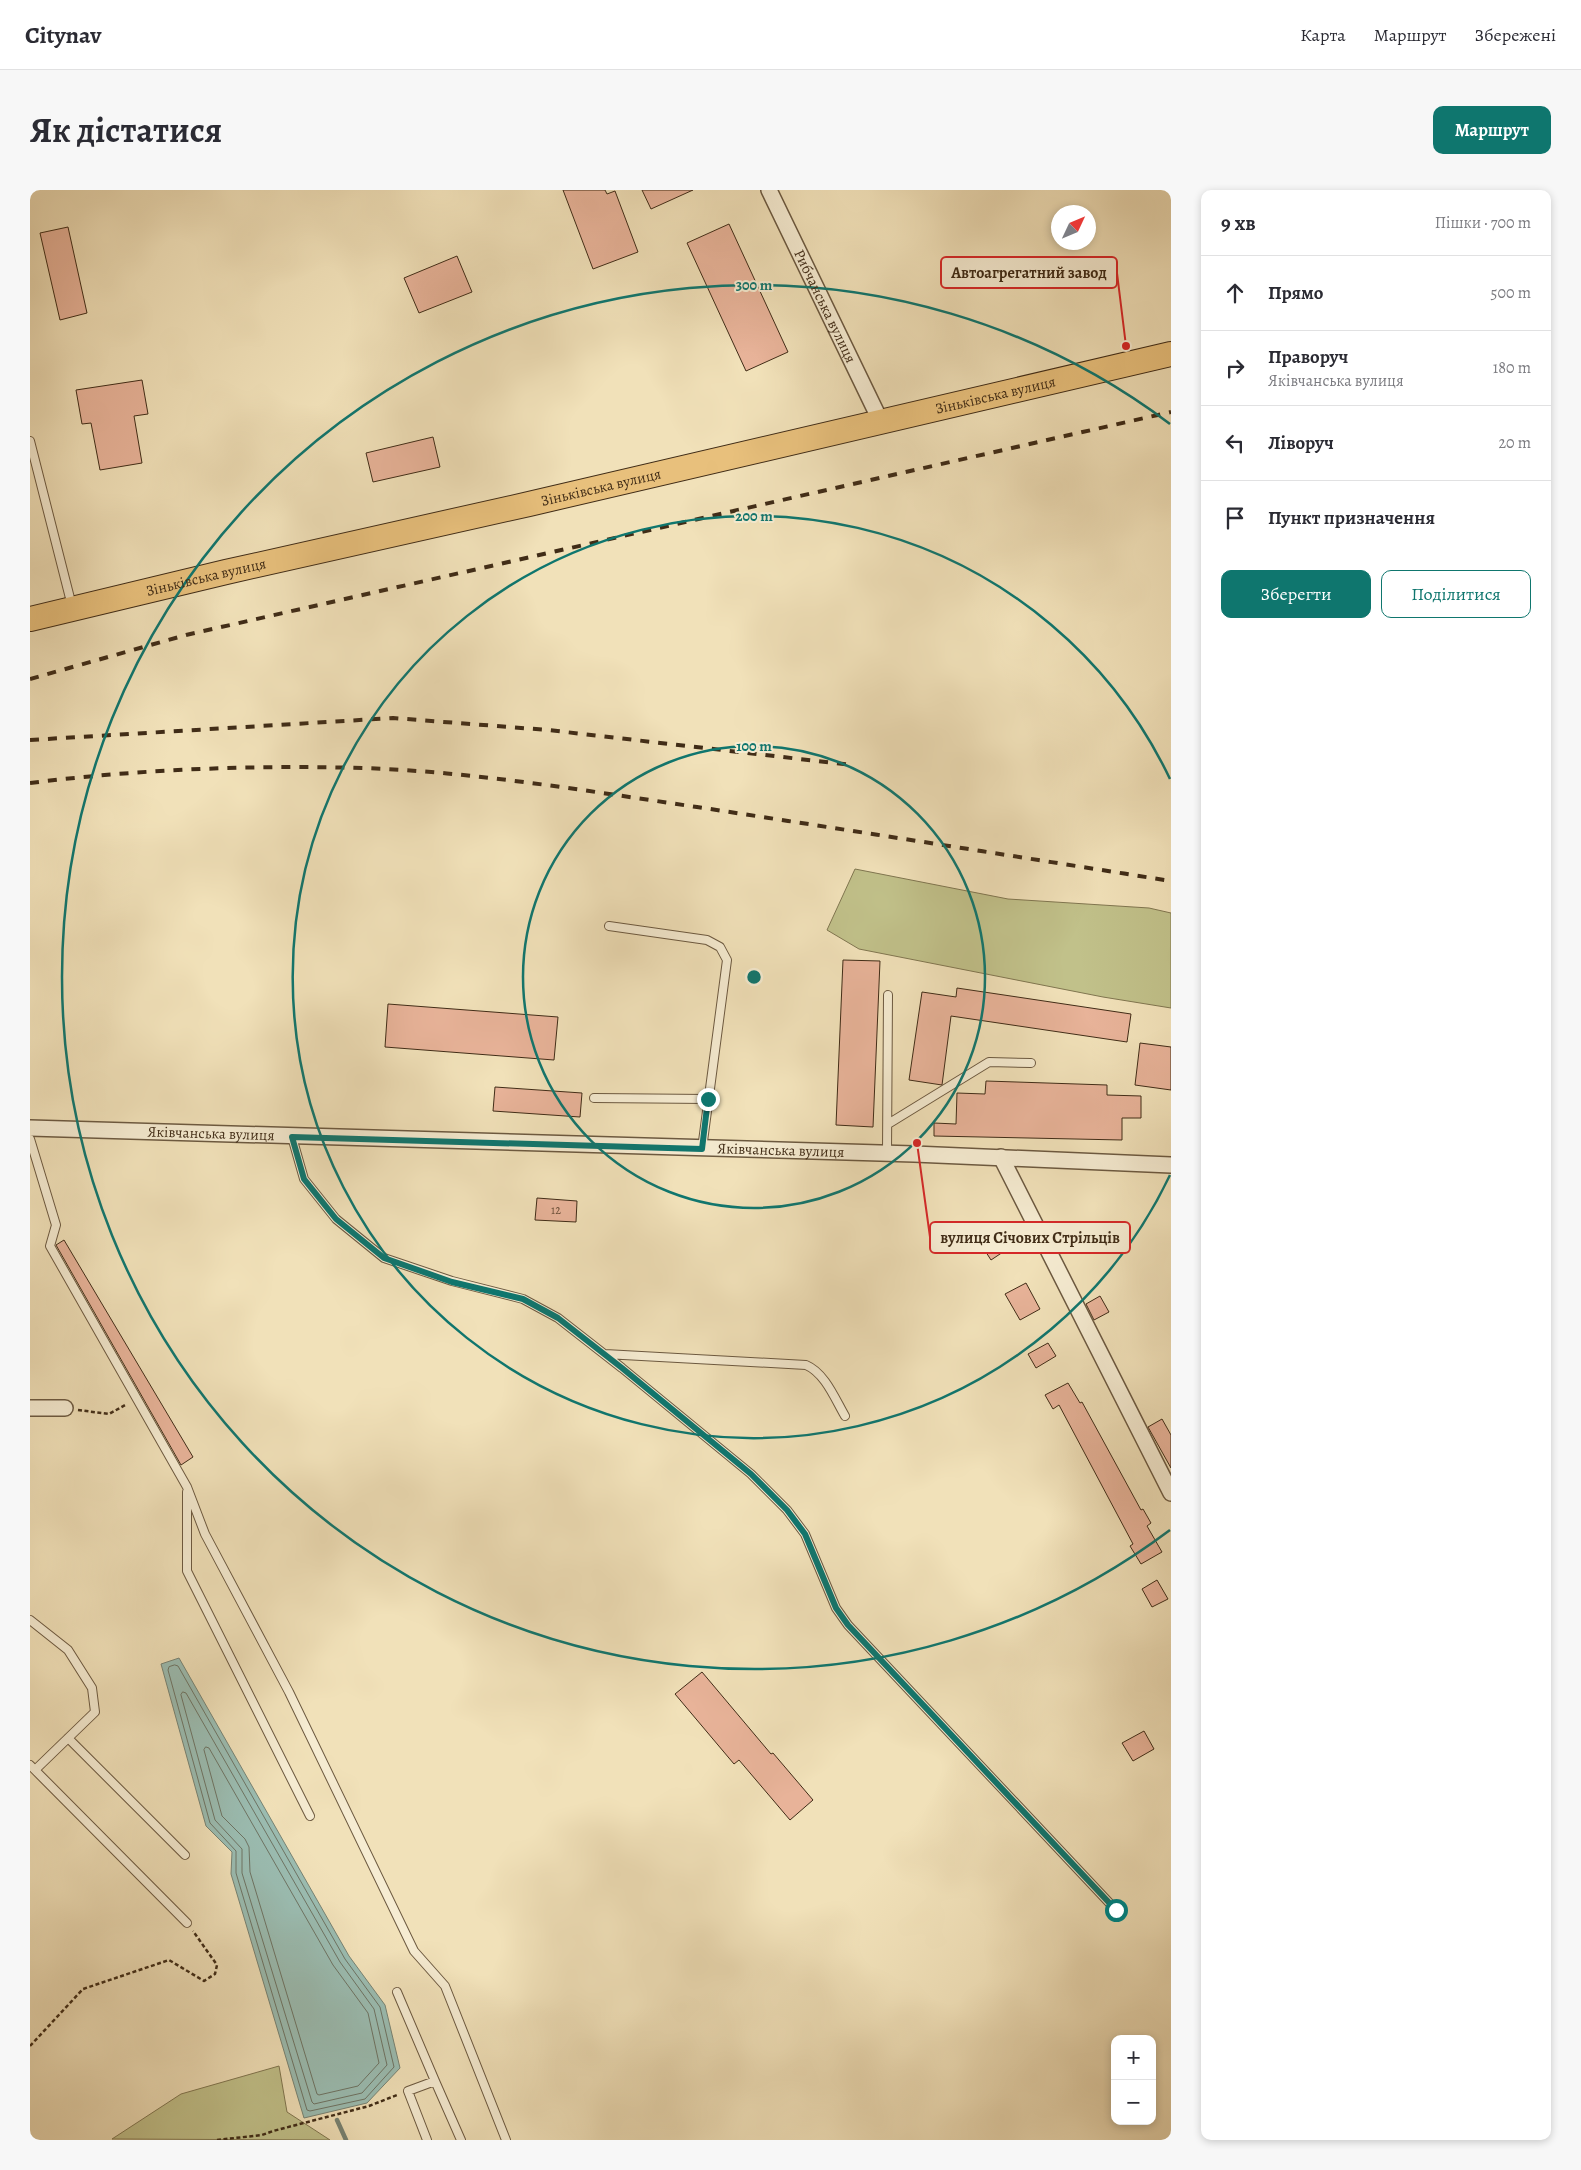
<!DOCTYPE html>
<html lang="uk">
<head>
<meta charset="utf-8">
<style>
	body { margin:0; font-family:Alegreya,serif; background:#f7f7f7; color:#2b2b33 }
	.controls { position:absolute; right:15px; bottom:15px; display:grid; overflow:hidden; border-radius:10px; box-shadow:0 2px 8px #0003 }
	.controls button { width:45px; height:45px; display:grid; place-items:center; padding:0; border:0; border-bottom:1px solid #e1e1e2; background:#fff; color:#2b2b33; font:25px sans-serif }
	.compass { position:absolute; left:1021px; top:15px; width:45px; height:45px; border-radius:50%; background:#fff; box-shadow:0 2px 8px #0003; rotate:46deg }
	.stop { position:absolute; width:15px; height:15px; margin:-11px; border:4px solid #0f766e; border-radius:50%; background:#fff }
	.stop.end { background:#0f766e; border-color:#fff; box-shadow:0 1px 5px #0008 }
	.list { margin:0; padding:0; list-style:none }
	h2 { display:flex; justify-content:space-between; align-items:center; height:65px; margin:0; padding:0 20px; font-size:21px }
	h2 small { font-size:16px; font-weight:400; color:#7c7c81 }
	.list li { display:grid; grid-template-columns:32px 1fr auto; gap:15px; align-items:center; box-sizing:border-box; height:75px; padding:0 20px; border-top:1px solid #e1e1e2 }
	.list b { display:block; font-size:19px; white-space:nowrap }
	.list p { margin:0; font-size:16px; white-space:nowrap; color:#7c7c81 }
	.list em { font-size:16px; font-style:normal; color:#7c7c81 }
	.actions { display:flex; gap:10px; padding:15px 20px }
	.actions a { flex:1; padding:11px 0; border:1px solid #0f766e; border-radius:10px; text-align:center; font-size:18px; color:#0f766e }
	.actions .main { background:#0f766e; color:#fff }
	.icon { flex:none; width:28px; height:28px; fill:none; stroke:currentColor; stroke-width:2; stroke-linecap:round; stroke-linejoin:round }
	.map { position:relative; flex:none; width:1141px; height:1950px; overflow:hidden; border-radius:10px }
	header { display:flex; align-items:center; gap:30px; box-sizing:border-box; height:70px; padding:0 25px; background:#fff; border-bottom:1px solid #e1e1e2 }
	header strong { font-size:24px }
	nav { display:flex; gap:28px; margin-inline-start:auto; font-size:18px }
	.intro { display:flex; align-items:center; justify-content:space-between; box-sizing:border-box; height:120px; padding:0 30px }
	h1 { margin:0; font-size:35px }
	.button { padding:12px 22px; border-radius:10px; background:#0f766e; color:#fff; font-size:18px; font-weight:700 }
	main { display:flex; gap:30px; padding:0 30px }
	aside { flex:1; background:#fff; border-radius:10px; box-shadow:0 2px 8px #0003 }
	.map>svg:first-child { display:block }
	.green { fill:#c1c18a; stroke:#807650 }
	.water { fill:#9bbdb2; stroke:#778374 }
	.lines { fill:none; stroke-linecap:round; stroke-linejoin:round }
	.shore { stroke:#6e7464; stroke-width:1 }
	.stream { stroke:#778374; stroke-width:4.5 }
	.building { fill:#e8b399; stroke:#402c17 }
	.service-casing { stroke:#6c5940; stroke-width:10 }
	.minor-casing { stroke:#6c5940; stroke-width:18 }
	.primary-casing { stroke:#402c17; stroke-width:26 }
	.path { stroke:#402c17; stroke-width:2.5; stroke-dasharray:4 2.5; stroke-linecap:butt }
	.service { stroke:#f6ecd2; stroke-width:8 }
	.minor { stroke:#f6ecd2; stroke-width:15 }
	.primary { stroke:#e8c07c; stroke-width:24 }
	.rail { stroke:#402c17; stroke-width:4; stroke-dasharray:9 9; stroke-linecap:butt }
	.route { stroke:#0f766e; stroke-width:6 }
	.ring { fill:none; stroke:#0f766e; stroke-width:2.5 }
	.labels { text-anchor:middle; stroke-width:4; stroke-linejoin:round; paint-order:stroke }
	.number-label { font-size:12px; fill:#6a4e38 }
	.street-label { font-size:15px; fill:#402c17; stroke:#f6ecd2 }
	.centre { fill:#0f766e; stroke:#f6ecd2; stroke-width:2.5 }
	.ring-label { font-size:15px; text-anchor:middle; font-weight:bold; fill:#0f766e; stroke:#f6ecd2; stroke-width:4; stroke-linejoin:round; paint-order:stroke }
	.leader { fill:none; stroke:#d62828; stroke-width:2 }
	.callout-dot { fill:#d62828; stroke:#f6ecd2; stroke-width:2 }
	.callout { fill:#f6ecd2; stroke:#d62828; stroke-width:2 }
	.callout-label { font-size:16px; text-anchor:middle; font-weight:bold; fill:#402c17 }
</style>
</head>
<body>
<header>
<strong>Citynav</strong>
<nav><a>Карта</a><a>Маршрут</a><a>Збережені</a></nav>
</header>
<div class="intro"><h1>Як дістатися</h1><a class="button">Маршрут</a></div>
<main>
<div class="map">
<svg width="1141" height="1950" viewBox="0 0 1141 1950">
	<rect width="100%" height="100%" fill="#f1e1b9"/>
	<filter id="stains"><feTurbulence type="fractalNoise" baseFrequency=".004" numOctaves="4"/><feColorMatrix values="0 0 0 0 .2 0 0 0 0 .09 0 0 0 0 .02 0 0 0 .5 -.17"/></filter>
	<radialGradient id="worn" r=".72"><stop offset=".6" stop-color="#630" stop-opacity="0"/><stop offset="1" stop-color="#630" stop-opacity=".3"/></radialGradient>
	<path class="green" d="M 825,679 L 978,709 L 1119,718 L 1141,723 L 1141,818 L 1073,807 L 829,759 L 797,740 Z
		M 249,1876 L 257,1922 L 300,1950 L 82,1949 L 151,1904 Z"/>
	<path class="water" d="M 149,1468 L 319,1766 L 355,1815 L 370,1878 L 337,1913 L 274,1928 L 201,1684 L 202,1662 L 176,1636 L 131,1474 Z"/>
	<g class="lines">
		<path class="shore" d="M 145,1475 L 148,1476 L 315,1769 L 350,1817 L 364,1877 L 335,1909 L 280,1921 L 277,1920 L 206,1683 L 206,1661 L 180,1633 L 138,1480 L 139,1477 Z
			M 153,1502 L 156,1503 L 310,1772 L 344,1819 L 357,1875 L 332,1903 L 284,1914 L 282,1912 L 212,1683 L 212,1659 L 185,1630 L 151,1505 Z
			M 176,1557 L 179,1558 L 303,1775 L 338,1823 L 349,1873 L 328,1896 L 289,1905 L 287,1904 L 220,1682 L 219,1657 L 215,1649 L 192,1626 L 174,1560 Z"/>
		<path class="stream" d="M 307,1930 L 316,1950"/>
	</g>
	<path class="building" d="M 533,0 L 575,0 L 577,4 L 585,1 L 608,62 L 563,79 Z
		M 612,0 L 663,0 L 621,19 Z
		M 699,34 L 758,162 L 716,181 L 657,53 Z
		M 38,37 L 57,123 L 30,130 L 10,43 Z
		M 427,66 L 442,102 L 389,123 L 374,88 Z
		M 112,190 L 118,224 L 104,226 L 112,273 L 70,280 L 61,233 L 52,234 L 46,200 Z
		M 403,247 L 410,277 L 343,292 L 336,263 Z
		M 813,770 L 850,771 L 843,937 L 806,935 Z
		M 927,798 L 1101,824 L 1097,852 L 921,826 L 912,895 L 879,890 L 892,802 L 926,807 Z
		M 358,814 L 528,827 L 524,870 L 355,857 Z
		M 1110,853 L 1141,857 L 1141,900 L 1105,895 Z
		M 956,891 L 1077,895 L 1077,905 L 1111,906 L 1111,928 L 1092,928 L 1092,950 L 904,946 L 904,933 L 926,934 L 927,903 L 955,904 Z
		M 465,897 L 552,903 L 550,927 L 463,921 Z
		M 507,1008 L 547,1011 L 546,1032 L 505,1030 Z
		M 971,1045 L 979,1058 L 961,1070 L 952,1056 Z
		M 34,1050 L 163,1267 L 151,1275 L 26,1055 Z
		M 996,1093 L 1010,1119 L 990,1130 L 975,1104 Z
		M 1070,1106 L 1079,1122 L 1064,1130 L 1056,1114 Z
		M 1018,1153 L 1026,1166 L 1006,1178 L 998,1164 Z
		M 1038,1193 L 1050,1213 L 1052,1212 L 1111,1320 L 1113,1319 L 1121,1333 L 1117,1336 L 1132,1362 L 1111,1374 L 1100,1356 L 1103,1354 L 1029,1215 L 1023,1219 L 1015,1205 Z
		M 1132,1229 L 1141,1245 L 1141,1278 L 1118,1237 Z
		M 1127,1390 L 1138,1409 L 1122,1417 L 1112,1399 Z
		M 672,1482 L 741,1564 L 743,1563 L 783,1610 L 760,1630 L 709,1570 L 704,1574 L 645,1504 Z
		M 1114,1541 L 1124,1559 L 1103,1571 L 1092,1553 Z"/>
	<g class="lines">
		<g class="service-casing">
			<path id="service" d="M 0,251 L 42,416
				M 579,736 L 677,750 L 690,757 L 697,770 L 672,959
				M 564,908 L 678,909
				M 858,934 L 959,872 L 1001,873
				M 262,947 L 274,989 L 306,1029 L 354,1068 L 422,1091 L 493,1109 L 528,1128 L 592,1178 L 721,1284 L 757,1320 L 775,1344 L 806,1418 L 818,1435 L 1086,1720
				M 0,949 L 26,1035 L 20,1056 L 157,1297 L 175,1344 L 259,1502 L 384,1761 L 415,1796 L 476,1950
				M 857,963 L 858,805
				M 575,1164 L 776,1175 C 795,1183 805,1209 815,1226
				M 157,1302 L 157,1381 L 280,1626
				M 0,1430 L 38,1460 L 62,1498 L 65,1522 L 5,1580
				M 38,1548 L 155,1665
				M 0,1575 L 157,1733
				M 367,1802 L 405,1891
				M 397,1950 L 378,1901 L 405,1891 L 431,1950"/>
		</g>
		<g class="minor-casing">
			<g id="minor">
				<path id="s1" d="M 739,0 L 851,232"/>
				<path id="s2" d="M 0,938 L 884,964 L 1141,975"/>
				<path d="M 971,967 L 1141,1303"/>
				<path d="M 0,1218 L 35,1218"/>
			</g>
		</g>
		<g class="primary-casing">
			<g id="primary">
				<path id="s3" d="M 0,429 L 196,382 L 499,314 L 1141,164"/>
			</g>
		</g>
		<path class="path" d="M 48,1220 L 79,1224 L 97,1214
			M 0,1856 L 53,1799 L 139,1770 L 174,1791 L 185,1784 L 187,1775 L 163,1741
			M 187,1950 L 232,1945 L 243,1941 L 339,1916 L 367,1905"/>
		<use href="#service" class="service"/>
		<use href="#minor" class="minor"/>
		<use href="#primary" class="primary"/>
		<path class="rail" d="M 0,489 L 156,445 L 1141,222
			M 0,550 L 363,528 L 518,540 L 822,575
			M 0,593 C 111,579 223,575 334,578 C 446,582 557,601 667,617 C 825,641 983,666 1141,691"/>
	</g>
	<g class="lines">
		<path class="route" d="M 678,909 L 672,959 L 262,947 L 274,989 L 306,1029 L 354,1068 L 422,1092 L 493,1109 L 528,1128 L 592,1178 L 721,1284 L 757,1320 L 775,1344 L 806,1418 L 818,1435 L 1086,1720"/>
	</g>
	<g class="ring">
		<circle cx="724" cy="787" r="231"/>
		<path d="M1140 985A461 461 0 1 1 1140 589"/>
		<path d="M1140 1340A692 692 0 1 1 1140 234"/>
	</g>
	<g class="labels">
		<g class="number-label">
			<text x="526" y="1024">12</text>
		</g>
		<g class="street-label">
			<text dy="5" stroke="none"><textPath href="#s1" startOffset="129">Рибчанська вулиця</textPath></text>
			<text dy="5" stroke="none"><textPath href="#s3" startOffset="991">Зіньківська вулиця</textPath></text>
			<text dy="5" stroke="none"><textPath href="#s3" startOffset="586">Зіньківська вулиця</textPath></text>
			<text dy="5" stroke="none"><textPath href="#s3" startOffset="181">Зіньківська вулиця</textPath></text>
			<text dy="5" stroke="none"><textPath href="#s2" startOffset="181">Яківчанська вулиця</textPath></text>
			<text dy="5" stroke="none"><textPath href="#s2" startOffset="751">Яківчанська вулиця</textPath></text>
		</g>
	</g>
	<circle cx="724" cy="787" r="8" class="centre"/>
	<g class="ring-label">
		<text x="724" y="100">300 m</text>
		<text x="724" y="331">200 m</text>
		<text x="724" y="561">100 m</text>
	</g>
	<path class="leader" d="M1096 156L1087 83M887 953L900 1047"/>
	<g class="callout-dot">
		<circle cx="1096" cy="156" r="5"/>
		<circle cx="887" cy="953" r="5"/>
	</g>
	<g class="callout">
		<rect x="911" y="67" width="176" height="31" rx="5"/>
		<rect x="900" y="1032" width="200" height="31" rx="5"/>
	</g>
	<g class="callout-label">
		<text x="999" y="88">Автоагрегатний завод</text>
		<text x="1000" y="1053">вулиця Січових Стрільців</text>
	</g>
	<rect width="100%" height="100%" filter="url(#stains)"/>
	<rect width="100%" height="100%" fill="url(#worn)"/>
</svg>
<div class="controls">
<button>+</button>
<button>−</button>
</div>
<svg class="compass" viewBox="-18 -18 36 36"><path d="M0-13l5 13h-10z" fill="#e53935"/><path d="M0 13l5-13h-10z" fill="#7c7c81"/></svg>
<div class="stop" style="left:1086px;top:1720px"></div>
<div class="stop end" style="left:678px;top:909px"></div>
</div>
<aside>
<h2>9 хв<small>Пішки · 700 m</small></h2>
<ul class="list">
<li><svg class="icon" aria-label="ahead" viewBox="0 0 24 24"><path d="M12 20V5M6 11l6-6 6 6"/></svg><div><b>Прямо</b></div><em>500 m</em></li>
<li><svg class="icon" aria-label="right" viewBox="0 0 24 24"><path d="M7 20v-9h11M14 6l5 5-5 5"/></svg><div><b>Праворуч</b><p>Яківчанська вулиця</p></div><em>180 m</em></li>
<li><svg class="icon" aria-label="left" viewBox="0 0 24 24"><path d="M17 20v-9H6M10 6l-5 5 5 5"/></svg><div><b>Ліворуч</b></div><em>20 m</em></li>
<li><svg class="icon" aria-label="arrive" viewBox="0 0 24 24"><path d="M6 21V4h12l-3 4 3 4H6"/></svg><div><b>Пункт призначення</b></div></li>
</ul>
<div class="actions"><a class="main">Зберегти</a><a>Поділитися</a></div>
</aside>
</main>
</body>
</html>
